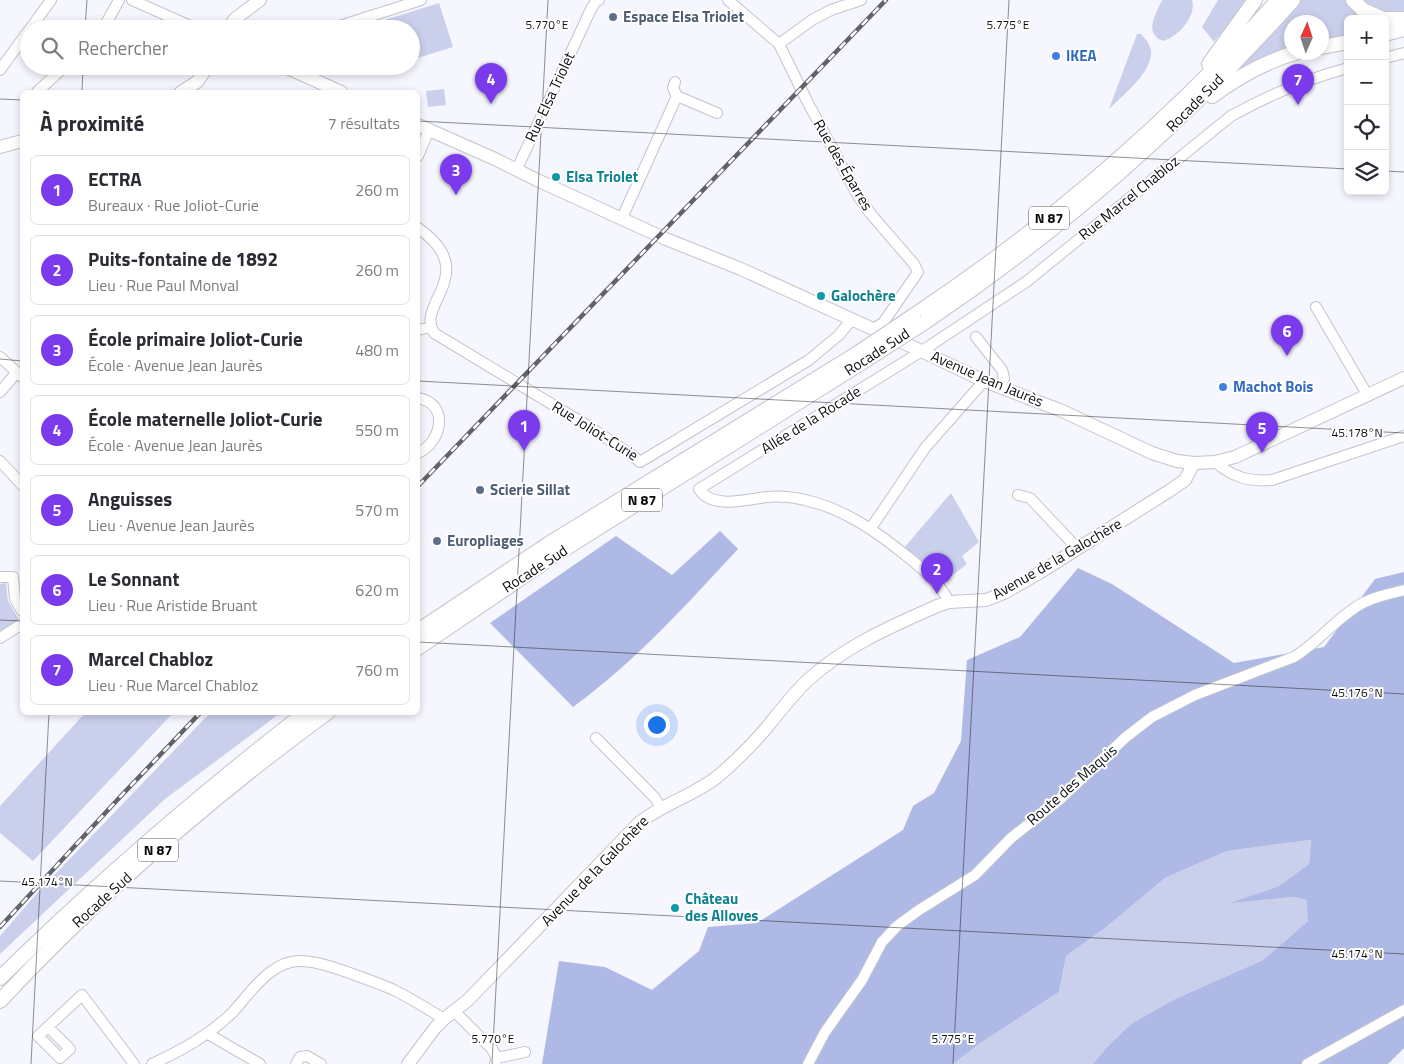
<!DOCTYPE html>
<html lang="fr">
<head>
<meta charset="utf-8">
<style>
	body { margin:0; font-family:"Titillium Web",sans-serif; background:#f7f7f7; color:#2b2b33 }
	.controls { position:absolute; right:15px; top:15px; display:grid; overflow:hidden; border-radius:8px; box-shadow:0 2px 8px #0003 }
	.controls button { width:45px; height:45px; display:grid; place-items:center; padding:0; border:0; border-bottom:1px solid #e1e1e2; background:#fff; color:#2b2b33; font:25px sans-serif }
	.compass { position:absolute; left:1284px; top:15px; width:45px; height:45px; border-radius:50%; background:#fff; box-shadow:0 2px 8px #0003; rotate:3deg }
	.you { position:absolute; left:656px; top:724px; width:18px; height:18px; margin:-12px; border:4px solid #fff; border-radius:50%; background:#1a73e8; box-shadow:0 0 0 8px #1a73e833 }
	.badge { display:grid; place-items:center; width:32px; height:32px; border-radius:50%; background:#7c3aed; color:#fff; font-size:16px; font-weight:700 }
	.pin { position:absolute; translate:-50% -41px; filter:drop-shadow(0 1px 2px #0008) }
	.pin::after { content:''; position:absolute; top:26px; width:18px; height:15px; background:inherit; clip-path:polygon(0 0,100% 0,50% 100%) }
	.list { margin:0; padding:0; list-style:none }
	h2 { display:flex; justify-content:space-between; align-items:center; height:65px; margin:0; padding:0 20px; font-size:21px }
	h2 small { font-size:16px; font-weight:400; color:#7c7c81 }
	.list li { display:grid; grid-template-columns:32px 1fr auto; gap:15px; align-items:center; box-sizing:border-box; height:70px; margin:0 10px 10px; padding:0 10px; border:1px solid #e1e1e2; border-radius:8px }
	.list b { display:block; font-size:19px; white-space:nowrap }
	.list p { margin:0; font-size:16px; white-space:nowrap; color:#7c7c81 }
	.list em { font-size:16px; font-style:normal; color:#7c7c81 }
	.icon { flex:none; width:28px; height:28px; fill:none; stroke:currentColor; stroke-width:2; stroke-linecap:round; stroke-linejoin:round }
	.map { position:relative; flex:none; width:1404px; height:1064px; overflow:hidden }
	.search { position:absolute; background:#fff; box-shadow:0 2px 8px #0003; left:20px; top:20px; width:400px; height:55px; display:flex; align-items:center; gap:12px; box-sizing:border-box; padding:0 18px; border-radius:28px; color:#7c7c81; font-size:19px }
	.panel { position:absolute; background:#fff; box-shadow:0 2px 8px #0003; left:20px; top:90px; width:400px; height:625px; border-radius:8px }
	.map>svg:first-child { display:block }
	.green { fill:#cad0ec }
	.forest { fill:#afb9e5 }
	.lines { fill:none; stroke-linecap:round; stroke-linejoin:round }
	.minor-casing { stroke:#c2c4cd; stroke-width:12 }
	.major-casing { stroke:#c2c4cd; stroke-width:14 }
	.highway-casing { stroke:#c2c4cd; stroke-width:16 }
	.minor { stroke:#fff; stroke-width:10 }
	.major { stroke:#fff; stroke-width:12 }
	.highway { stroke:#fff; stroke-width:14 }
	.rail-casing { stroke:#626368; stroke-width:4.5 }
	.rail { stroke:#fff; stroke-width:2.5; stroke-dasharray:8; stroke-linecap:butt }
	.highway-bridge-casing { stroke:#c2c4cd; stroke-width:16; stroke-linecap:butt }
	.highway-bridge { stroke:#fff; stroke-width:14 }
	.ticks { fill:none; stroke:#0c0d10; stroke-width:1; stroke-opacity:0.45 }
	.service-dot { fill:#5c6f8a; stroke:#fff; stroke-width:2 }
	.shop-dot { fill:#3f7fe0; stroke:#fff; stroke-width:2 }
	.culture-dot { fill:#0f9aa8; stroke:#fff; stroke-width:2 }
	.labels { text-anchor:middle; stroke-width:4; stroke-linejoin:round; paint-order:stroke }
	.shield { fill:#fff; stroke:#555658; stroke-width:1 }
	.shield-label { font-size:14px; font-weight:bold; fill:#0c0d10 }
	.service-label { font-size:15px; font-weight:bold; fill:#4e5e75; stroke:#fff; text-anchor:start }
	.shop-label { font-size:15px; font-weight:bold; fill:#366cbe; stroke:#fff; text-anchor:start }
	.street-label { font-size:15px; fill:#0c0d10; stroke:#fff }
	.culture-label { font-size:15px; font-weight:bold; fill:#0d838f; stroke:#fff; text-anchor:start }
	.ticks-label { font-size:12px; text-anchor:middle; fill:#0c0d10; stroke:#fff; stroke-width:4; stroke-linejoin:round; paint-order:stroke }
</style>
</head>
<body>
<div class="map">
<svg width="1404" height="1064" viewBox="0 0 1404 1064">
	<rect width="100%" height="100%" fill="#f5f6fe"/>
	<path class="green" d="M 1162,0 L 1192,0 C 1197,16 1178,37 1163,41 C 1143,33 1156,14 1162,0 Z
		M 1218,0 L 1248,0 L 1214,42 L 1202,27 Z
		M 1301,0 L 1347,0 L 1366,19 L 1348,19 L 1348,36 L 1322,41 L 1322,22 L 1292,22 L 1291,46 L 1236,75 L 1233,73 Z
		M 1360,0 L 1404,0 L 1404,13 L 1388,15 L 1364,6 Z
		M 439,3 L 453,47 L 411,60 L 411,29 L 373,29 L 372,24 Z
		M 1137,34 L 1141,34 C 1146,39 1152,47 1151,54 C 1150,74 1122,96 1109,109 Z
		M 444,89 L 446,105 L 428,107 L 426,91 Z
		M 951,493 L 979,542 L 962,556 L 967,564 L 944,582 L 904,548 Z
		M 6,583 L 8,601 L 19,620 L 0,633 L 0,584 Z
		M 86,712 L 173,713 L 33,861 L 0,833 L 0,806 Z
		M 278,713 L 279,714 L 165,799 L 0,954 L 0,936 L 38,892 L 210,713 Z
		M 1311,840 L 1309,864 L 1279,886 L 1232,902 L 1294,897 L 1308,900 L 1308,921 L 1263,960 L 1175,999 L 1132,1023 L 1107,1047 L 1093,1064 L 953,1064 L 979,1044 L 1059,992 L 1066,956 L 1105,928 L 1165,878 L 1227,851 Z"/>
	<path class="forest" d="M 720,531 L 738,549 C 686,605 635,662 573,707 L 490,623 L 616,536 L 672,575 Z
		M 1078,568 L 1112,584 L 1234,663 L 1324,647 L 1375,579 L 1404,572 L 1404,1048 L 1388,1064 L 1093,1064 L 1107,1047 L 1132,1023 L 1175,999 L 1263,960 L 1308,921 L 1307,900 L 1294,897 L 1229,903 L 1279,886 L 1309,864 L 1311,840 L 1227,851 L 1165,878 L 1105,928 L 1066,956 L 1059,992 L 979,1044 L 953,1064 L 542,1064 L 559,961 L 605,967 L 652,990 L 699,951 L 708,927 L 757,923 L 903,830 L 913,806 L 934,793 L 961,741 L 967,660 L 1020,637 Z"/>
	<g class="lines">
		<g class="minor-casing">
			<path id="minor" d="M 132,0 L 197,29
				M 728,0 L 779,44 L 807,101 L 858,196 L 870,213 L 914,264 L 918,272 L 883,323 L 873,329
				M 30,29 L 51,0
				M 103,29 L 119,0
				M 330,29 L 421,0
				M 779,44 L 812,20 L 831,10 L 861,0
				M 1385,58 L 1404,53
				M 0,70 L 29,30
				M 675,82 L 673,88 L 677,96
				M 37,92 L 65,66
				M 418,156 L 429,130
				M 517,169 L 591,9 L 596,1 L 599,0
				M 622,218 L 677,96 L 717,113
				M 418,228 C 482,273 415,303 434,333 L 588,426 L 629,453 L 640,462 L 809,360 L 839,335 L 852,319
				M 1316,307 L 1368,396
				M 418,330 L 431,327
				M 976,337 L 1002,370 L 1004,378 L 1000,388
				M 0,357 L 22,377
				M 0,392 L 17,372
				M 418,398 C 450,404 442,442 418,453
				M 0,461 L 22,485
				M 1215,462 C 1233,477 1248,482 1272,480 L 1404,436
				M 1018,495 L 1030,498 L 1077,548
				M 871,528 L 925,448 L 984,381
				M 0,577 L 13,577 L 15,599 L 22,611
				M 949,602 C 940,583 924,570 908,557 C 877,532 845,509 805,500 C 793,497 780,496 767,497 C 748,499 712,510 699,489 L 922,351 L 1026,282 L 1231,116 C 1269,95 1306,79 1348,68
				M 0,638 L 22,624
				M 596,738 L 655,798 L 661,808
				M 454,1011 L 492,1049 L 497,1058 L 495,1064
				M 48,1027 L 70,1049 L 60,1058 L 38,1036 L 82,995 L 134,1064
				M 208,1034 L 260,1064
				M 497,1058 L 525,1052
				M 152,1064 C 182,1050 208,1036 232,1013 C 245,999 256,982 272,971 C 280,965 290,961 300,961 C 315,961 330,966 344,971 C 361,977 378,983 394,990 C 412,999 428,1009 444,1019
				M 296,1064 L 300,1057 L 307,1056 L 321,1064
				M 808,1064 L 825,1032 L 862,980 L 882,942 L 897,926 L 919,910 L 975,875 L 1011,838 L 1059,800 L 1126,737 L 1152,717 L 1195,695 L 1294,657 C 1317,643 1333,622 1356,607 C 1370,598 1387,594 1404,590
				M 1307,1064 L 1404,1010"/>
		</g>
		<g class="major-casing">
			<path id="major" d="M 227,29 L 236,18 L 260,0
				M 283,66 L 341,92
				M 181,92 L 197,82 L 208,66
				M 418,125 L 495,159 L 537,180 L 666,239 L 741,269 L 917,349 L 984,381 L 1060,410 L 1152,453 L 1177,461 L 1194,463 L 1215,462 L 1235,457 L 1404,378
				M 0,147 L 22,141
				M 408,1064 L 435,1028 L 444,1019 L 468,1000 L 639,823 C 662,804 693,796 717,777 C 736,761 753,744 768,726 C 781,710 793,694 808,680 C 845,646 892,626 937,606 L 949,602 L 986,600 L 1004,593 L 1039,573 L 1169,491 L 1185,480 L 1194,463"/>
		</g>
		<g class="highway-casing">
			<path id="highway" d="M 1353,0 L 1363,10 L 1383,19
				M 1385,19 L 1404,19
				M 1385,34 L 1404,29
				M 1322,47 L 1348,42
				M 1209,64 L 1255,0
				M 1212,96 C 1238,77 1266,61 1298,52
				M 913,316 C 1048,226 1170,122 1278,0
				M 925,322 C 1064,228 1181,126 1293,0
				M 418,631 L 550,543 L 858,353
				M 418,648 L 555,555 L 869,358
				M 0,978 C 97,883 199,795 306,712
				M 0,1001 C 98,896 212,797 328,712"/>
		</g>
		<use href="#minor" class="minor"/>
		<use href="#major" class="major"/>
		<use href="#highway" class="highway"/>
		<g class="rail-casing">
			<path id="rail" d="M 418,486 L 886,0
				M 0,927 L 120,797 L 201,712"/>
		</g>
		<use href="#rail" class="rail"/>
		<g class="highway-bridge-casing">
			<path id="highway-bridge" d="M 858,353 L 913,316
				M 869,358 L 925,322"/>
		</g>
		<use href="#highway-bridge" class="highway-bridge"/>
	</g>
	<path class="ticks" d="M 85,29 L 87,0M 82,92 L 83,66M 0,99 L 22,100M 418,121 L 1348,169M 1385,171 L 1404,172M 0,359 L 22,361M 418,381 L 1404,433M 0,620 L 22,621M 418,642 L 1404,694M 0,881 L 1404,954M 31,1064 L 49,712M 492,1064 L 548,0M 953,1064 L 1009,0"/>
	<g class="service-dot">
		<circle cx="613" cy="17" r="5"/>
		<circle cx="480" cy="490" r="5"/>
		<circle cx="437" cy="541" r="5"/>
	</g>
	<g class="shop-dot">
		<circle cx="1056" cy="56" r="5"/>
		<circle cx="1223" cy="387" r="5"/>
	</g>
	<g class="culture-dot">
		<circle cx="556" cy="177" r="5"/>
		<circle cx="821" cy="296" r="5"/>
		<circle cx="675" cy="908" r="5"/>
	</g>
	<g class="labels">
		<g class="shield">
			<rect x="1029" y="206.5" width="40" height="23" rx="4"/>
			<rect x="622" y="488.5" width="40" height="23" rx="4"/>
			<rect x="138" y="838.5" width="40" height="23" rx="4"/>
		</g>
		<g class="shield-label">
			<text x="1049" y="223">N 87</text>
			<text x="642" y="505">N 87</text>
			<text x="158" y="855">N 87</text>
		</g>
		<g class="service-label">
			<text x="623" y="22">Espace Elsa Triolet</text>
			<text x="490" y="495">Scierie Sillat</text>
			<text x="447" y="546">Europliages</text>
		</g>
		<g class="shop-label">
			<text x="1066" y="61">IKEA</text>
			<text x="1233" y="392">Machot Bois</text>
		</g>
		<g class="street-label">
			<text transform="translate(550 97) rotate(-65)" y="5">Rue Elsa Triolet</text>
			<text transform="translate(1195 103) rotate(-45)" y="5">Rocade Sud</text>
			<text transform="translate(843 165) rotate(60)" y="5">Rue des Éparres</text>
			<text transform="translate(1129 198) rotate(-39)" y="5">Rue Marcel Chabloz</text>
			<text transform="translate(877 352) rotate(-33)" y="5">Rocade Sud</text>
			<text transform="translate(987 379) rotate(23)" y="5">Avenue Jean Jaurès</text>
			<text transform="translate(811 420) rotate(-32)" y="5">Allée de la Rocade</text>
			<text transform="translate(595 431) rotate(32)" y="5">Rue Joliot-Curie</text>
			<text transform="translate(1057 559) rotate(-30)" y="5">Avenue de la Galochère</text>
			<text transform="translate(535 569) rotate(-33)" y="5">Rocade Sud</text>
			<text transform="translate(1072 785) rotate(-41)" y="5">Route des Maquis</text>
			<text transform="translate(595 871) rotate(-46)" y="5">Avenue de la Galochère</text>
			<text transform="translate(102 900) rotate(-42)" y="5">Rocade Sud</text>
		</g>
		<g class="culture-label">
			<text x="566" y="182">Elsa Triolet</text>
			<text x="831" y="301">Galochère</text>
			<text x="685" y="904">Château<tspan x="685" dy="17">des Alloves</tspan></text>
		</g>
	</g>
	<g class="ticks-label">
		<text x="547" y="29">5.770°E</text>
		<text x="1008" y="29">5.775°E</text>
		<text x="1357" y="437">45.178°N</text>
		<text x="1357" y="697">45.176°N</text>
		<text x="47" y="886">45.174°N</text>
		<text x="1357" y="958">45.174°N</text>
		<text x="493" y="1043">5.770°E</text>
		<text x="953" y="1043">5.775°E</text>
	</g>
</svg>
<div class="controls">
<button>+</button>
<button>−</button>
<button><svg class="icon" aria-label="locate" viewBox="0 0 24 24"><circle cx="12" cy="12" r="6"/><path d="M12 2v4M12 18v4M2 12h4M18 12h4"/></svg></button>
<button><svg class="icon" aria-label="layers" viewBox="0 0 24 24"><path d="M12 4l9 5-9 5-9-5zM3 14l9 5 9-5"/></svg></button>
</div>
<svg class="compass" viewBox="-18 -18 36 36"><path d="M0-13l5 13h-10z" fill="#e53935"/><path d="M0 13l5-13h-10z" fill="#7c7c81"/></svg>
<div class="you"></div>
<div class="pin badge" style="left:524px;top:451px">1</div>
<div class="pin badge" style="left:937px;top:594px">2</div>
<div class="pin badge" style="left:456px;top:195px">3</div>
<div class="pin badge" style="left:491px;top:104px">4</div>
<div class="pin badge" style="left:1262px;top:453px">5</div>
<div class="pin badge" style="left:1287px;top:356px">6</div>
<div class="pin badge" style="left:1298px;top:105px">7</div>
<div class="search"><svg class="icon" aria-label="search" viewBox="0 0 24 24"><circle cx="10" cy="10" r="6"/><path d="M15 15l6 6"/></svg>Rechercher</div>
<section class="panel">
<h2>À proximité<small>7 résultats</small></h2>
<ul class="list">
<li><span class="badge">1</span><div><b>ECTRA</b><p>Bureaux · Rue Joliot-Curie</p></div><em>260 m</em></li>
<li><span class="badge">2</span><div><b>Puits-fontaine de 1892</b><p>Lieu · Rue Paul Monval</p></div><em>260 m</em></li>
<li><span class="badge">3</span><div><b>École primaire Joliot-Curie</b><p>École · Avenue Jean Jaurès</p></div><em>480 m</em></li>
<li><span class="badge">4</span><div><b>École maternelle Joliot-Curie</b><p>École · Avenue Jean Jaurès</p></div><em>550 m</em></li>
<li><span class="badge">5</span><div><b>Anguisses</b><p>Lieu · Avenue Jean Jaurès</p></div><em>570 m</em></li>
<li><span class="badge">6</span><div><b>Le Sonnant</b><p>Lieu · Rue Aristide Bruant</p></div><em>620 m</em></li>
<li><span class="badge">7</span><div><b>Marcel Chabloz</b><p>Lieu · Rue Marcel Chabloz</p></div><em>760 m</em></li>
</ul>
</section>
</div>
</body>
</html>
